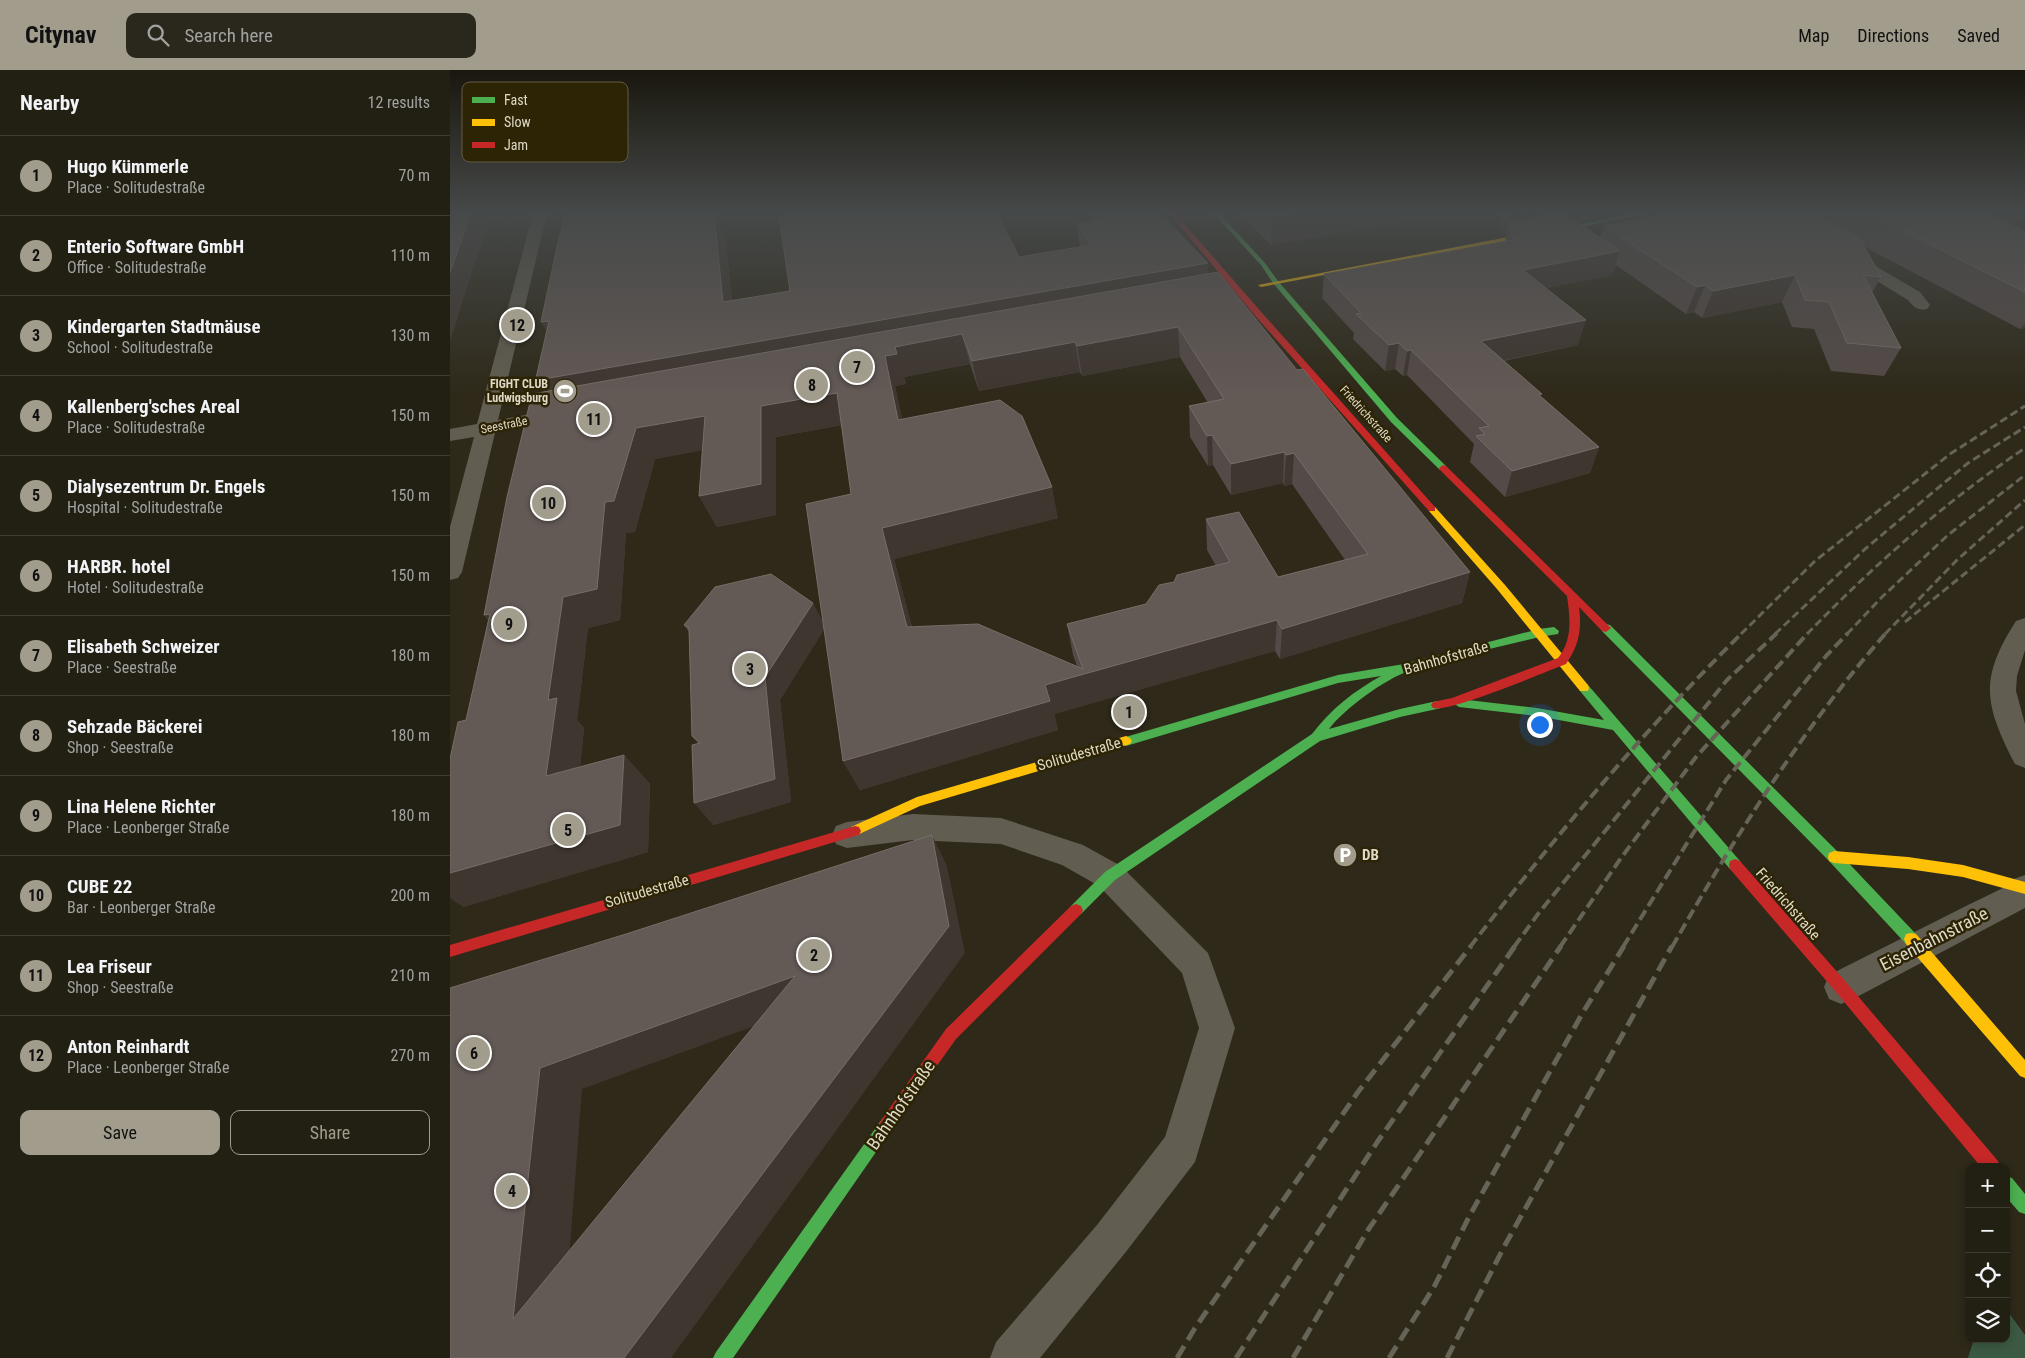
<!DOCTYPE html>
<html lang="en">
<head>
<meta charset="utf-8">
<style>
	body { margin:0; font-family:"Roboto Condensed",sans-serif; background:#2a271c; color:#f1f3f6 }
	.controls { position:absolute; right:15px; bottom:15px; display:grid; overflow:hidden; border-radius:10px; box-shadow:0 2px 8px #0003 }
	.controls button { width:45px; height:45px; display:grid; place-items:center; padding:0; border:0; border-bottom:1px solid #3f3d33; background:#221f13; color:#f1f3f6; font:25px sans-serif }
	.you { position:absolute; left:1089px; top:654px; width:18px; height:18px; margin:-12px; border:4px solid #fff; border-radius:50%; background:#1a73e8; box-shadow:0 0 0 8px #1a73e833 }
	.badge { display:grid; place-items:center; width:32px; height:32px; border-radius:50%; background:#a19c8b; color:#111; font-size:16px; font-weight:700 }
	.pin { position:absolute; translate:-50% -50%; border:2px solid #fff; box-shadow:0 1px 5px #0006 }
	.list { margin:0; padding:0; list-style:none }
	h2 { display:flex; justify-content:space-between; align-items:center; height:65px; margin:0; padding:0 20px; font-size:21px }
	h2 small { font-size:16px; font-weight:400; color:#a2a2a0 }
	.list li { display:grid; grid-template-columns:32px 1fr auto; gap:15px; align-items:center; box-sizing:border-box; height:80px; padding:0 20px; border-top:1px solid #3f3d33 }
	.list b { display:block; font-size:19px; white-space:nowrap }
	.list p { margin:0; font-size:16px; white-space:nowrap; color:#a2a2a0 }
	.list em { font-size:16px; font-style:normal; color:#a2a2a0 }
	.actions { display:flex; gap:10px; padding:15px 20px }
	.actions a { flex:1; padding:11px 0; border:1px solid #a19c8b; border-radius:10px; text-align:center; font-size:18px; color:#a19c8b }
	.actions .main { background:#a19c8b; color:#111 }
	.icon { flex:none; width:28px; height:28px; fill:none; stroke:currentColor; stroke-width:2; stroke-linecap:round; stroke-linejoin:round }
	.map { position:relative; flex:none; width:1575px; height:1288px; overflow:hidden }
	header { display:flex; align-items:center; gap:30px; box-sizing:border-box; height:70px; padding:0 25px; background:#a19c8b; color:#111 }
	header strong { font-size:24px }
	nav { display:flex; gap:28px; margin-inline-start:auto; font-size:18px }
	.search { width:350px; height:45px; background:#2a271c; display:flex; align-items:center; gap:12px; box-sizing:border-box; padding:0 18px; border-radius:10px; color:#a2a2a0; font-size:19px }
	main { display:flex }
	aside { flex:1; background:#221f13 }
	.map>svg:first-child { display:block }
	.green { fill:#3c5943 }
	.lines { fill:none; stroke-linecap:round; stroke-linejoin:round }
	.street { fill:#615d50; fill-rule:evenodd }
	.fast { fill:#4caf50; fill-rule:evenodd }
	.slow { fill:#ffc107; fill-rule:evenodd }
	.jam { fill:#c62828; fill-rule:evenodd }
	.rail-far2 { stroke:#666357; stroke-width:3; stroke-dasharray:8 4; stroke-linecap:butt }
	.rail-far1 { stroke:#666357; stroke-width:4; stroke-dasharray:11 5; stroke-linecap:butt }
	.rail { stroke:#666357; stroke-width:5; stroke-dasharray:14 7; stroke-linecap:butt }
	.wall { fill:#544a47; fill-rule:evenodd }
	.shaded-wall { fill:#3f362f }
	.building { fill:#635955; stroke:#776e67; fill-rule:evenodd }
	.labels { text-anchor:middle; stroke-width:5; stroke-linejoin:round; paint-order:stroke }
	.far-poi-label { font-size:12px; font-weight:bold; fill:#dfdac8; stroke:#2d2405; text-anchor:end }
	.far-street-label { font-size:12px; fill:#dfdac8; stroke:#2d2405 }
	.street-label { font-size:15px; fill:#dfdac8; stroke:#2d2405 }
	.poi-label { font-size:15px; font-weight:bold; fill:#dfdac8; stroke:#2d2405; text-anchor:start }
	.near-street-label { font-size:18px; fill:#dfdac8; stroke:#2d2405 }
	.key { fill:#2d2405; stroke:#625b40; stroke-width:1 }
	.key-label { font-size:14px; fill:#dfdac8 }
</style>
</head>
<body>
<header>
<strong>Citynav</strong>
<div class="search"><svg class="icon" aria-label="search" viewBox="0 0 24 24"><circle cx="10" cy="10" r="6"/><path d="M15 15l6 6"/></svg>Search here</div>
<nav><a>Map</a><a>Directions</a><a>Saved</a></nav>
</header>
<main>
<aside>
<h2>Nearby<small>12 results</small></h2>
<ul class="list">
<li><span class="badge">1</span><div><b>Hugo Kümmerle</b><p>Place · Solitudestraße</p></div><em>70 m</em></li>
<li><span class="badge">2</span><div><b>Enterio Software GmbH</b><p>Office · Solitudestraße</p></div><em>110 m</em></li>
<li><span class="badge">3</span><div><b>Kindergarten Stadtmäuse</b><p>School · Solitudestraße</p></div><em>130 m</em></li>
<li><span class="badge">4</span><div><b>Kallenberg'sches Areal</b><p>Place · Solitudestraße</p></div><em>150 m</em></li>
<li><span class="badge">5</span><div><b>Dialysezentrum Dr. Engels</b><p>Hospital · Solitudestraße</p></div><em>150 m</em></li>
<li><span class="badge">6</span><div><b>HARBR. hotel</b><p>Hotel · Solitudestraße</p></div><em>150 m</em></li>
<li><span class="badge">7</span><div><b>Elisabeth Schweizer</b><p>Place · Seestraße</p></div><em>180 m</em></li>
<li><span class="badge">8</span><div><b>Sehzade Bäckerei</b><p>Shop · Seestraße</p></div><em>180 m</em></li>
<li><span class="badge">9</span><div><b>Lina Helene Richter</b><p>Place · Leonberger Straße</p></div><em>180 m</em></li>
<li><span class="badge">10</span><div><b>CUBE 22</b><p>Bar · Leonberger Straße</p></div><em>200 m</em></li>
<li><span class="badge">11</span><div><b>Lea Friseur</b><p>Shop · Seestraße</p></div><em>210 m</em></li>
<li><span class="badge">12</span><div><b>Anton Reinhardt</b><p>Place · Leonberger Straße</p></div><em>270 m</em></li>
</ul>
<div class="actions"><a class="main">Save</a><a>Share</a></div>
</aside>
<div class="map">
<svg width="1575" height="1288" viewBox="0 0 1575 1288">
	<rect width="100%" height="100%" fill="#2e2919"/>
	<path class="green" d="M 1556,1239 L 1575,1265 L 1575,1288 L 1518,1288 L 1524,1269 L 1556,1269 Z"/>
	<g class="lines">
		<path class="street" d="M 83,143 L 97,143 L 48,350 L 112,338 L 119,340 L 122,344 L 119,348 L 112,350 L 45,363 L 12,502 L 8,508 L 0,510 L 0,457 L 24,367 L 0,371 L 0,359 L 27,354 Z
			M 1397,181 L 1403,183 L 1470,222 L 1480,235 L 1477,239 C 1467,241 1464,237 1458,230 L 1391,189 L 1389,186 L 1391,183 Z
			M 1575,548 L 1575,580 L 1567,606 L 1566,621 L 1575,654 L 1575,698 L 1565,694 C 1534,634 1529,609 1566,551 Z
			M 463,744 L 551,748 L 633,775 L 671,796 L 758,883 L 785,958 L 745,1092 L 675,1183 L 590,1288 L 540,1288 L 546,1272 L 647,1155 L 715,1067 L 749,958 L 732,903 L 649,816 L 612,795 L 551,774 L 463,770 L 397,778 L 386,774 L 382,765 L 386,756 L 397,752 Z
			M 1575,805 L 1575,838 L 1573,839 L 1403,929 L 1391,934 L 1379,929 L 1374,917 L 1379,905 L 1518,835 L 1551,819 L 1564,809 Z"/>
		<path class="fast" d="M 763,143 L 769,143 L 815,193 L 828,211 L 947,348 L 996,396 L 996,400 L 990,400 L 941,352 L 823,213 L 811,195 Z
			M 1188,143 L 1201,143 L 1074,168 L 1071,166 Z
			M 1156,554 L 1160,555 L 1389,783 L 1466,864 L 1468,869 L 1466,874 L 1461,875 L 1456,874 L 1379,791 L 1152,561 L 1151,558 L 1152,555 Z
			M 1104,557 L 1109,561 L 1108,564 L 1089,567 C 1047,578 1000,587 959,601 C 935,609 894,639 879,659 L 950,639 L 987,631 L 991,632 L 993,635 L 991,638 L 987,639 L 950,647 L 870,671 L 665,810 L 631,844 L 626,846 L 621,844 L 619,840 L 621,836 L 655,802 L 862,664 C 881,639 904,621 931,606 L 888,613 L 676,676 L 672,674 L 670,671 L 672,668 L 888,605 L 954,594 L 1089,559 Z
			M 1134,614 L 1138,615 L 1290,791 L 1291,795 L 1290,799 L 1285,801 L 1280,799 L 1163,660 L 1087,646 L 1009,637 L 1003,633 L 1009,629 L 1087,638 L 1154,650 L 1130,621 L 1129,618 L 1130,615 Z
			M 437,1046 L 442,1049 L 445,1054 L 442,1059 L 283,1288 L 263,1288 L 266,1282 L 432,1049 Z
			M 1556,1106 L 1562,1108 L 1575,1124 L 1575,1144 L 1569,1142 L 1556,1127 Z"/>
		<path class="slow" d="M 1074,164 L 1077,166 L 1076,167 L 811,217 L 808,215 Z
			M 982,436 L 985,437 L 1055,515 L 1138,615 L 1139,618 L 1138,621 L 1130,621 L 1047,519 L 979,441 L 979,437 Z
			M 676,666 L 680,668 L 682,671 L 680,674 L 470,736 L 405,766 L 401,765 L 399,761 L 401,757 L 467,727 Z
			M 1384,781 L 1458,787 L 1513,795 L 1575,812 L 1575,824 L 1513,807 L 1458,799 L 1384,793 L 1379,791 L 1378,787 L 1379,783 Z
			M 1461,863 L 1466,864 L 1575,990 L 1575,1008 L 1570,1006 L 1456,874 L 1454,869 L 1456,864 Z"/>
		<path class="jam" d="M 719,143 L 725,143 L 813,244 L 985,437 L 985,441 L 979,441 L 807,248 Z
			M 993,395 L 996,396 L 1161,558 L 1156,562 L 1152,561 L 1129,537 C 1132,559 1129,576 1116,594 C 1095,602 998,643 983,638 L 981,635 L 983,632 L 1002,628 L 1108,588 C 1123,569 1120,548 1117,526 L 990,400 L 989,398 Z
			M 405,756 L 409,757 L 411,761 L 409,765 L 405,766 L 0,887 L 0,875 Z
			M 1285,789 L 1290,791 L 1396,912 L 1548,1091 L 1550,1097 L 1531,1097 L 1386,922 L 1280,799 L 1279,795 L 1280,791 Z
			M 626,834 L 631,836 L 633,840 L 631,844 L 506,969 L 442,1059 L 437,1062 L 432,1059 L 429,1054 L 432,1049 L 496,959 L 621,836 Z"/>
		<path class="rail-far2" d="M 1455,552 L 1575,455
			M 1291,564 L 1365,491 L 1500,384 L 1575,336
			M 1325,564 L 1415,479 L 1518,393 L 1575,357
			M 1357,564 C 1424,495 1495,432 1575,378
			M 1397,564 L 1432,527 L 1498,465 L 1575,405
			M 1435,564 L 1507,490 L 1575,430"/>
		<path class="rail-far1" d="M 1020,877 C 1104,768 1194,660 1292,563
			M 1064,877 L 1088,844 L 1277,610 L 1327,563
			M 1110,877 L 1171,788 L 1246,687 L 1358,563
			M 1173,877 L 1276,710 L 1376,586 L 1398,563
			M 1222,877 C 1285,767 1352,659 1436,563"/>
		<path class="rail" d="M 727,1288 L 745,1258 L 908,1022 L 1021,876
			M 786,1288 L 928,1071 L 1065,876
			M 843,1288 L 918,1160 L 1111,876
			M 939,1288 L 984,1217 L 1020,1145 L 1132,944 L 1174,876
			M 997,1288 L 1055,1175 L 1222,876"/>
	</g>
	<path class="wall" d="M 639,143 L 710,143 L 758,203 L 847,300 L 1020,502 L 1012,533 L 830,589 L 825,581 L 604,644 L 608,660 L 410,720 L 393,691 L 374,559 L 330,630 L 341,732 L 263,755 L 248,673 L 242,666 L 239,562 L 234,555 L 373,552 L 401,424 L 392,355 L 326,367 L 326,445 L 267,457 L 249,426 L 252,380 L 205,389 L 185,462 L 176,463 L 170,550 L 138,558 L 127,650 L 134,658 L 130,697 L 174,685 L 200,714 L 198,782 L 13,837 L 16,650 L 38,550 L 34,545 L 94,321 L 96,261 L 267,150 L 275,168 L 282,230 L 569,187 L 630,177 L 627,154 L 644,151 ZM 730,287 L 758,333 L 739,336 L 740,367 L 758,396 L 763,395 L 781,425 L 833,413 L 834,416 L 842,414 L 895,490 L 828,507 L 756,449 L 757,480 L 766,496 L 724,512 L 696,534 L 617,554 L 623,585 L 627,596 L 462,557 L 444,489 L 608,448 L 452,349 L 445,316 L 456,314 L 454,307 L 520,294 L 529,321 L 630,302 L 632,306 Z
		M 790,143 L 1004,143 L 821,175 Z
		M 1048,143 L 1096,143 L 1096,146 L 1150,168 L 1154,156 L 1222,143 L 1536,143 L 1575,161 L 1575,258 L 1570,259 L 1415,177 L 1431,207 L 1422,223 L 1451,278 L 1434,306 L 1381,301 L 1364,259 L 1342,257 L 1332,232 L 1252,248 L 1244,242 L 1236,244 L 1166,195 L 1162,205 L 1096,218 L 1128,275 L 1054,291 L 1091,327 L 1149,377 L 1140,403 L 1055,427 L 1020,392 L 1024,374 L 957,305 L 953,306 L 945,299 L 935,301 L 903,269 L 904,263 L 872,228 L 874,204 L 1055,172 L 1057,163 L 1052,164 Z"/>
	<path class="shaded-wall" d="M 21,143 L 41,143 L 0,271 L 0,203 Z
		M 256,143 L 267,143 L 267,150 L 275,168 L 285,258 L 273,232 Z
		M 844,143 L 1004,143 L 821,175 L 822,147 Z
		M 1056,143 L 1096,143 L 1093,156 L 1059,152 L 1057,163 L 1052,164 Z
		M 1170,181 L 1162,205 L 1067,224 L 1073,200 Z
		M 758,193 L 759,218 L 104,335 L 86,308 Z
		M 1345,205 L 1332,232 L 1252,248 L 1263,221 Z
		M 1255,215 L 1244,242 L 1236,244 L 1247,217 Z
		M 1136,250 L 1128,275 L 1026,296 L 1031,271 Z
		M 99,251 L 108,279 L 91,252 Z
		M 1575,253 L 1575,258 L 1570,259 Z
		M 728,257 L 730,287 L 632,306 L 627,276 Z
		M 512,264 L 520,294 L 454,307 L 456,314 L 445,316 L 459,381 L 448,350 L 435,286 L 445,277 Z
		M 625,272 L 630,302 L 529,321 L 522,291 Z
		M 949,273 L 945,299 L 935,301 L 939,275 Z
		M 961,280 L 957,305 L 953,306 L 957,281 Z
		M 387,323 L 399,354 L 326,367 L 326,445 L 267,457 L 249,426 L 311,336 Z
		M 255,346 L 271,377 L 205,389 L 185,462 L 176,463 L 170,550 L 138,558 L 127,650 L 134,658 L 126,735 L 96,706 L 98,630 L 113,527 L 155,432 L 186,358 Z
		M 762,365 L 763,395 L 758,396 L 757,366 Z
		M 1149,377 L 1140,403 L 1055,427 L 1062,401 Z
		M 834,382 L 833,413 L 781,425 L 781,394 Z
		M 844,383 L 842,414 L 834,416 L 836,385 Z
		M 602,417 L 608,448 L 444,489 L 470,588 L 457,557 L 432,458 Z
		M 1020,502 L 1012,533 L 830,589 L 832,559 Z
		M 363,533 L 376,557 L 330,630 L 341,732 L 263,755 L 244,733 L 315,607 Z
		M 40,544 L 63,576 L 34,545 Z
		M 827,550 L 825,581 L 604,644 L 608,660 L 410,720 L 393,691 L 595,615 Z
		M 174,685 L 200,714 L 198,782 L 13,837 L 0,828 L 0,803 Z
		M 482,765 L 497,796 L 515,883 L 221,1288 L 174,1288 Z
		M 345,906 L 370,932 L 132,1019 L 114,1256 L 63,1249 L 90,998 Z"/>
	<path class="building" d="M 0,143 L 21,143 L 0,203 Z
		M 116,143 L 256,143 L 256,144 L 264,143 L 273,232 L 340,221 L 329,147 L 349,144 L 348,143 L 547,143 L 569,187 L 641,175 L 627,154 L 657,149 L 653,143 L 710,143 L 758,193 L 88,310 L 89,308 L 86,308 L 99,251 L 91,252 L 108,172 Z
		M 818,143 L 844,143 L 822,147 Z
		M 1112,143 L 1114,143 L 1170,181 L 1073,200 L 1136,250 L 1031,271 L 1092,324 L 1089,325 L 1149,377 L 1062,401 L 1026,366 L 1035,364 L 1029,358 L 1039,356 L 961,280 L 957,281 L 949,273 L 939,275 L 906,244 L 911,243 L 874,204 L 1063,170 L 1059,152 Z
		M 1222,143 L 1362,143 L 1411,170 L 1431,207 L 1413,205 L 1451,278 L 1397,273 L 1379,232 L 1355,230 L 1345,205 L 1263,221 L 1255,215 L 1247,217 L 1154,156 Z
		M 1417,143 L 1536,143 L 1575,161 L 1575,222 Z
		M 768,202 L 847,300 L 853,299 L 1020,502 L 832,559 L 827,550 L 595,615 L 600,631 L 393,691 L 356,434 L 401,424 L 387,323 L 311,336 L 311,414 L 249,426 L 255,346 L 186,358 L 164,431 L 155,432 L 147,519 L 113,527 L 98,630 L 107,628 L 96,706 L 174,685 L 170,755 L 0,803 L 0,689 L 8,652 L 16,650 L 40,544 L 34,545 L 57,427 L 82,324 ZM 728,257 L 774,329 L 739,336 L 757,366 L 762,365 L 781,394 L 834,382 L 836,385 L 844,383 L 918,484 L 828,507 L 789,442 L 756,449 L 780,492 L 727,505 L 724,512 L 709,515 L 696,534 L 617,554 L 633,599 L 528,554 L 457,557 L 432,458 L 602,417 L 572,346 L 550,330 L 448,350 L 435,286 L 447,284 L 445,277 L 512,264 L 522,291 L 625,272 L 627,276 Z
		M 321,504 L 363,533 L 315,607 L 325,709 L 244,733 L 242,675 L 250,673 L 242,666 L 239,558 L 234,555 L 265,517 Z
		M 482,765 L 499,856 L 174,1288 L 0,1288 L 0,918 L 176,864 ZM 345,906 L 63,1249 L 90,998 Z"/>
	<linearGradient id="sky" x2="0" y2="1"><stop stop-color="#19170e"/><stop offset="0.44" stop-color="#464949"/><stop offset="1" stop-color="#464949" stop-opacity="0"/></linearGradient>
	<rect width="1575" height="323" fill="url(#sky)"/>
	<defs>
		<g id="stadium-disc" transform="scale(1.25)"><circle r="9.5" fill="#a19c8b" stroke="#2d2405"/><path d="M0-5a6.5 5 0 1 0 0 10a6.5 5 0 1 0 0-10ZM-3.5-1.8h7v3.6h-7Z" fill="#fff"/></g>
		<g id="parking-disc" transform="scale(1.25)"><circle r="9.5" fill="#a19c8b" stroke="#2d2405"/><path d="M-3.5-5.5H1a3.5 3.5 0 0 1 0 7H-1V5.5H-3.5ZM-1-3.4V-.6H.8a1.4 1.4 0 0 0 0-2.8Z" fill="#fff"/></g>
	</defs>
	<g fill-rule="evenodd">
		<use href="#stadium-disc" x="115" y="321"/>
		<use href="#parking-disc" x="895" y="785"/>
	</g>
	<g class="labels">
		<g class="far-poi-label">
			<text x="98" y="318">FIGHT CLUB<tspan x="98" dy="14">Ludwigsburg</tspan></text>
		</g>
		<g class="far-street-label">
			<text transform="translate(916 344) rotate(48)" y="4">Friedrichstraße</text>
			<text transform="translate(54 355) rotate(-11)" y="4">Seestraße</text>
		</g>
		<g class="street-label">
			<text transform="translate(996 588) rotate(-16)" y="5">Bahnhofstraße</text>
			<text transform="translate(629 684) rotate(-16)" y="5">Solitudestraße</text>
			<text transform="translate(197 821) rotate(-16)" y="5">Solitudestraße</text>
			<text transform="translate(1338 834) rotate(49)" y="5">Friedrichstraße</text>
		</g>
		<g class="poi-label">
			<text x="912" y="790">DB</text>
		</g>
		<g class="near-street-label">
			<text transform="translate(1484 869) rotate(-27)" y="6">Eisenbahnstraße</text>
			<text transform="translate(451 1035) rotate(-55)" y="6">Bahnhofstraße</text>
		</g>
	</g>
	<rect x="12" y="12" width="166" height="80" rx="8" class="key"/>
	<rect x="22" y="27" width="23" height="6" fill="#4caf50"/>
	<rect x="22" y="49" width="23" height="7" fill="#ffc107"/>
	<rect x="22" y="72" width="23" height="6" fill="#c62828"/>
	<g class="key-label">
		<text x="54" y="35">Fast</text>
		<text x="54" y="57">Slow</text>
		<text x="54" y="80">Jam</text>
	</g>
</svg>
<div class="controls">
<button>+</button>
<button>−</button>
<button><svg class="icon" aria-label="locate" viewBox="0 0 24 24"><circle cx="12" cy="12" r="6"/><path d="M12 2v4M12 18v4M2 12h4M18 12h4"/></svg></button>
<button><svg class="icon" aria-label="layers" viewBox="0 0 24 24"><path d="M12 4l9 5-9 5-9-5zM3 14l9 5 9-5"/></svg></button>
</div>
<div class="you"></div>
<div class="pin badge" style="left:679px;top:642px">1</div>
<div class="pin badge" style="left:364px;top:885px">2</div>
<div class="pin badge" style="left:300px;top:599px">3</div>
<div class="pin badge" style="left:62px;top:1121px">4</div>
<div class="pin badge" style="left:118px;top:760px">5</div>
<div class="pin badge" style="left:24px;top:983px">6</div>
<div class="pin badge" style="left:407px;top:297px">7</div>
<div class="pin badge" style="left:362px;top:315px">8</div>
<div class="pin badge" style="left:59px;top:554px">9</div>
<div class="pin badge" style="left:98px;top:433px">10</div>
<div class="pin badge" style="left:144px;top:349px">11</div>
<div class="pin badge" style="left:67px;top:255px">12</div>
</div>
</main>
</body>
</html>
